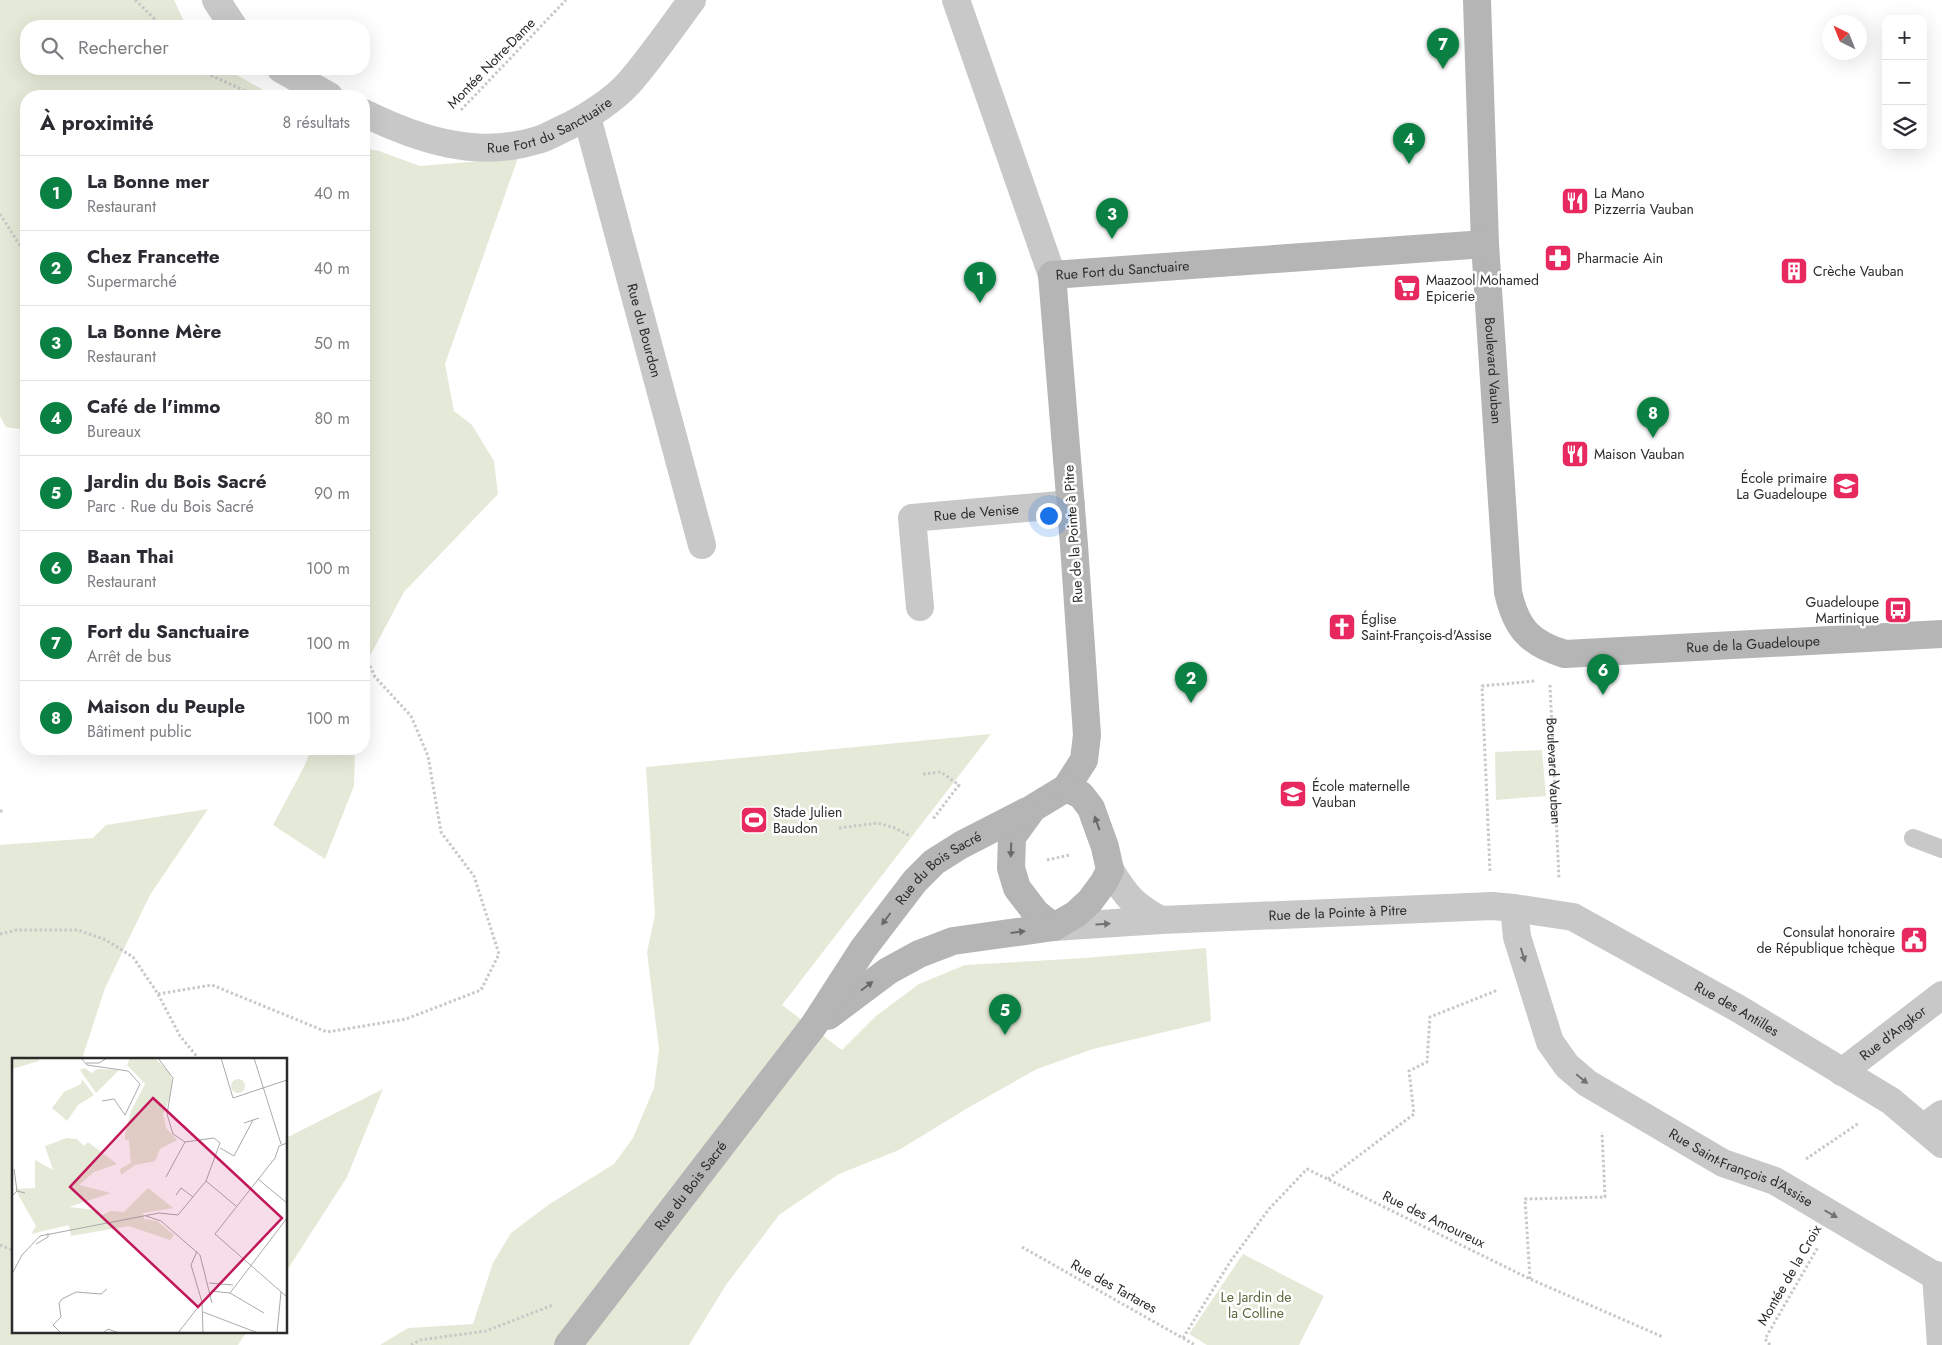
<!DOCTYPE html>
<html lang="fr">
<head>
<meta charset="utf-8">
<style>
	body { margin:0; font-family:Jost,sans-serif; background:#f2f2f3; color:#2b2b33 }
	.controls { position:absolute; right:15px; top:15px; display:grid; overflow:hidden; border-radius:10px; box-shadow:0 5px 20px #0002 }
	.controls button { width:45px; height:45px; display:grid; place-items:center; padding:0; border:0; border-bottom:1px solid #e1e1e2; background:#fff; color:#2b2b33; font:25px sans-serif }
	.compass { position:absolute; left:1822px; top:15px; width:45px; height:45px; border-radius:50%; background:#fff; box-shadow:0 5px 20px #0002; rotate:317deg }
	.you { position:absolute; left:1048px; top:515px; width:18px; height:18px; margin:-12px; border:4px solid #fff; border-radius:50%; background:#1a73e8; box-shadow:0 0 0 8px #1a73e833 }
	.badge { display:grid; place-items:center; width:32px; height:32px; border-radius:50%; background:#0b8043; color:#fff; font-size:16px; font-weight:700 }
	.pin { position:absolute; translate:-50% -41px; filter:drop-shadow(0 1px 2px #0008) }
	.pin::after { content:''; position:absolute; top:26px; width:18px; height:15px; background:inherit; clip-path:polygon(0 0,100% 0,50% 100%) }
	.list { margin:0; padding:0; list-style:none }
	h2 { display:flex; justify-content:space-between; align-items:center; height:65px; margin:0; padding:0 20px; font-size:21px }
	h2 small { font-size:16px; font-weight:400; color:#7c7c81 }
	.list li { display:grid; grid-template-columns:32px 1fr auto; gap:15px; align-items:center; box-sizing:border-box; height:75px; padding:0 20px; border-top:1px solid #e1e1e2 }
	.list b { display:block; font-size:19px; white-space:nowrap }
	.list p { margin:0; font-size:16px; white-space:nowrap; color:#7c7c81 }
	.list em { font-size:16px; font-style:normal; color:#7c7c81 }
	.icon { flex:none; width:28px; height:28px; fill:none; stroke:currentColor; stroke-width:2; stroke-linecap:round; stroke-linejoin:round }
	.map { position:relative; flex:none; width:1942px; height:1345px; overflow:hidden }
	.search { position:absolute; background:#fff; box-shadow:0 5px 20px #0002; left:20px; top:20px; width:350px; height:55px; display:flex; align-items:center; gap:12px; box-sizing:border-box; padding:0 18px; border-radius:20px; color:#7c7c81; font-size:19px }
	.panel { position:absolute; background:#fff; box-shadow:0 5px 20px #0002; left:20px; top:90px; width:350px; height:665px; border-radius:20px }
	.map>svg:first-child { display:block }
	.green { fill:#e5ead8 }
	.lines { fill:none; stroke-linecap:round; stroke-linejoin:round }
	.path { stroke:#c8c8c8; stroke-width:3; stroke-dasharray:2.5 2.5; stroke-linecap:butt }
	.lane { stroke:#c8c8c8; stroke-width:18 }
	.street { stroke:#c8c8c8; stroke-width:28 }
	.secondary { stroke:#b5b5b5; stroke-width:28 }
	.oneway { fill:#696969 }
	.oneway2 { fill:#727272 }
	.labels { text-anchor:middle; stroke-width:5; stroke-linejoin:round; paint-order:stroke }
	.street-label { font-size:14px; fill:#2b2b2b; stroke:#fff }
	.poi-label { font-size:14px; fill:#2b2b2b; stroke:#fff; text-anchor:start }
	.park-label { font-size:14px; fill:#586739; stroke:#fff }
	.inset-road { fill:none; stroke:#aaa; stroke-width:1 }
	.view { fill:#c2185b; fill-opacity:0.15; stroke:#c2185b; stroke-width:2.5 }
	.inset-edge { fill:none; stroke:#2b2b2b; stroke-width:2.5 }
</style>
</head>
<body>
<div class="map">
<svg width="1942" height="1345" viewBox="0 0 1942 1345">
	<rect width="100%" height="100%" fill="#fff"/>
	<path class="green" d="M 0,0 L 174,0 L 186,26 L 26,26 L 26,69 L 226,69 L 274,96 L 26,96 L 26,430 L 6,427 L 0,416 Z
		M 364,148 L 379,151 L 420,166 L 518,158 L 445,364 L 454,411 L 472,425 L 494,461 L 498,494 L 404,592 L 364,667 Z
		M 991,734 L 782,1005 L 842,1050 L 876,1016 L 919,984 L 965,965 L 1085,958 L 1206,948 L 1211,1021 L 1093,1049 L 1037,1069 L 966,1109 L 899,1150 L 839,1174 L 779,1215 L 726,1285 L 689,1345 L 380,1345 L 408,1328 L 473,1324 L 493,1263 L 511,1233 L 548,1205 L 614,1164 L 633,1138 L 654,1088 L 659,1049 L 647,952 L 655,915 L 646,767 Z
		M 311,749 L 355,749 L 354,786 L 325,859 L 273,825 L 304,767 Z
		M 1542,750 L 1546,796 L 1496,800 L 1495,752 Z
		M 208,809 L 150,895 L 105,988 L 82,1059 L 14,1059 L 14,1331 L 247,1331 L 238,1345 L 0,1345 L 0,845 L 93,838 L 106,825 Z
		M 383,1089 L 347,1177 L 286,1272 L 286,1138 Z
		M 1243,1254 L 1324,1296 L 1299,1345 L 1207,1345 L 1189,1334 Z"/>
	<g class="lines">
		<g class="path">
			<path d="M 135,0 L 162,26"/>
			<path d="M 197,69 L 254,95 L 257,93"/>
			<path d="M 461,110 L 566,0"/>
			<path d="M 0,214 L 26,255"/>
			<path id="s1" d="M 1550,685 L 1559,879"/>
			<path d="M 923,774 L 941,772 L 959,785 L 933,819"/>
			<path d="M 0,811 L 5,811"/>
			<path d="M 839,828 L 878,823 L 895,828 L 910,836"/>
			<path d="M 1047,860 L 1070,855"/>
			<path d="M 1490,871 L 1482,686 L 1535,681"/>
			<path d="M 0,934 L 17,930 L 78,930 L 106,940 L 133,957 L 158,994 L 180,1036 L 199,1059"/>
			<path d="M 158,994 L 212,985 L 327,1032 L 406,1019 L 481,990 L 499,954 L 474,876 L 441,832 L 428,756 L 411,716 L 375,677 L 364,652"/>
			<path d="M 1806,1159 L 1859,1123"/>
			<path d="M 1328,1179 L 1414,1114 L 1409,1071 L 1427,1062 L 1430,1017 L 1498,990"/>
			<path d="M 0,1245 L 14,1251"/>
			<path d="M 1022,1247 L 1195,1345"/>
			<path d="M 1530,1279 L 1525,1199 L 1605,1197 L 1602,1132"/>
			<path d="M 1183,1338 L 1230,1262 L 1269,1209 L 1307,1169 L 1530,1279 L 1663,1337"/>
			<path d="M 411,1345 L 420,1340 L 486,1331 L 553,1305"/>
			<path d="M 1770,1345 L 1765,1339 L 1818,1247"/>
		</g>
		<path class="lane" d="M 1913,838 L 1942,849"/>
		<g class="street">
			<path d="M 216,0 L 233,26"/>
			<path d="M 956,0 L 1052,275"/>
			<path d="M 281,69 L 329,96"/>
			<path id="s2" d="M 364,113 C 419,140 477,159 538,140 C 549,137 559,130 569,126 C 589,116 613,100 628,84 C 651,58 671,28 692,0"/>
			<path id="s3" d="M 587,117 L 702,545"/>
			<path id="s4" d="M 920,607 L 912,518 L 1071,504"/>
			<path d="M 1110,870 C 1126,896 1134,906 1161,920"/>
			<path id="s5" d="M 1514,908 L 1517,937 L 1550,1042 L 1567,1066 L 1587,1083 L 1723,1163 L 1775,1181 L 1942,1280"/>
			<path id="s6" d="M 1054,927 L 1161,920 L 1492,906 L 1514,908 L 1573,917 L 1739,1009 L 1891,1101 L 1942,1144"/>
			<path id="s7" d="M 1842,1072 L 1942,995"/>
			<path d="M 1923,1128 L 1942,1114"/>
			<path d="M 1936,1275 L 1941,1345"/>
		</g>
		<g class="secondary">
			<path id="s8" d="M 1477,0 L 1485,244 L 1508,592 C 1516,628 1529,643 1565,654 L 1942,634"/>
			<path id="s9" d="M 1054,927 L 1036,913 L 1017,888 L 1011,868 L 1012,837 L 1033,808 L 1066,788 L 1084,760 L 1087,735 L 1074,545 L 1052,275 L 1485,244"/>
			<path d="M 828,1016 L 888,971 L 919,954 L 953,941 L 1054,927 L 1076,914 L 1090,901 L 1104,882 L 1110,870 L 1105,847 L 1091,808 L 1081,795 L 1066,788"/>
			<path id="s10" d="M 568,1345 L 814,1025 L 863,949 L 915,881 L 934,862 L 961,845 L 1027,811"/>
		</g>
	</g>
	<defs><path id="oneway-solid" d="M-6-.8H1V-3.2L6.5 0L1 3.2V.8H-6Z" transform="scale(1.25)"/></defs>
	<g class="oneway">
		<use href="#oneway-solid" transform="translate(1097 823) rotate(-110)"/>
		<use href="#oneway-solid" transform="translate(1011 850) rotate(92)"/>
		<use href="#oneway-solid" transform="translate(886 919) rotate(127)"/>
		<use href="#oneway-solid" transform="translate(1018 932) rotate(-7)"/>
		<use href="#oneway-solid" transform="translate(867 986) rotate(-37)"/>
	</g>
	<g class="oneway2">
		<use href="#oneway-solid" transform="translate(1103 924) rotate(-4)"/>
		<use href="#oneway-solid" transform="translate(1523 955) rotate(73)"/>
		<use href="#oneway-solid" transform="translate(1582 1079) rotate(39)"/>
		<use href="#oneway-solid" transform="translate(1831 1214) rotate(30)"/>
	</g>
	<defs>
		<g id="restaurant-square" transform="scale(1.4375)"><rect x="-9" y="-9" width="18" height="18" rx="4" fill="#e7295f" stroke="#fff"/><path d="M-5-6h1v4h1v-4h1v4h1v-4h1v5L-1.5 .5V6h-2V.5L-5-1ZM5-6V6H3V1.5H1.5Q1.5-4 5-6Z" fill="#fff"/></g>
		<g id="pharmacy-square" transform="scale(1.4375)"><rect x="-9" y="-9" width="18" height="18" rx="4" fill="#e7295f" stroke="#fff"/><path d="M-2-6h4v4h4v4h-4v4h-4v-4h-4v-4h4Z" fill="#fff"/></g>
		<g id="building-square" transform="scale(1.4375)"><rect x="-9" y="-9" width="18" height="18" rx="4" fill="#e7295f" stroke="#fff"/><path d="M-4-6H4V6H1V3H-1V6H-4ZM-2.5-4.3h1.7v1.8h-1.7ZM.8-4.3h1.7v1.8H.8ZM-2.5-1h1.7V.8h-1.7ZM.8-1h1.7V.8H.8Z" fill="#fff"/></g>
		<g id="supermarket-square" transform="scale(1.4375)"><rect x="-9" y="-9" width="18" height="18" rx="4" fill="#e7295f" stroke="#fff"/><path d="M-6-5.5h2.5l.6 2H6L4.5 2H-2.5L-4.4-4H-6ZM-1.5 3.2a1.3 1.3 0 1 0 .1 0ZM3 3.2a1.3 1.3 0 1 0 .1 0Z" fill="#fff"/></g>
		<g id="school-square" transform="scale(1.4375)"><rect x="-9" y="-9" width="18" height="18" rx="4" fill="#e7295f" stroke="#fff"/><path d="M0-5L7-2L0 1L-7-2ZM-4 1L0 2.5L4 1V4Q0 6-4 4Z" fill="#fff"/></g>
		<g id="bus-square" transform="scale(1.4375)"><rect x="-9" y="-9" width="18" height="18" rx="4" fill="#e7295f" stroke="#fff"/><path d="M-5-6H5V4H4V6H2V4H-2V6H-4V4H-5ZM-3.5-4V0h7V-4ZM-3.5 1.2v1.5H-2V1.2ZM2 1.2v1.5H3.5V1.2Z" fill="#fff"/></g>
		<g id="church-square" transform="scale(1.4375)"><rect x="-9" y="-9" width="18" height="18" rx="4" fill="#e7295f" stroke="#fff"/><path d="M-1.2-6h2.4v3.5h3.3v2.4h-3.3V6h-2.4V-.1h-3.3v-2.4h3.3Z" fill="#fff"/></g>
		<g id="stadium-square" transform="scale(1.4375)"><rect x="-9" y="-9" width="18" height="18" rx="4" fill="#e7295f" stroke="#fff"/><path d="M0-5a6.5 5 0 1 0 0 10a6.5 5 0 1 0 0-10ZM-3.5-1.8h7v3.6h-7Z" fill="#fff"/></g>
		<g id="civic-square" transform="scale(1.4375)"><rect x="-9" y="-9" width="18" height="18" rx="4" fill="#e7295f" stroke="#fff"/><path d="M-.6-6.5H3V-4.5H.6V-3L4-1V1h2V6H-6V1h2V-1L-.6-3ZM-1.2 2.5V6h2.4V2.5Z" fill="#fff"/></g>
	</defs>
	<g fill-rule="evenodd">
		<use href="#restaurant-square" x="1575" y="201"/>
		<use href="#pharmacy-square" x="1558" y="258"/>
		<use href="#building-square" x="1794" y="271"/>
		<use href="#supermarket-square" x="1407" y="288"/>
		<use href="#restaurant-square" x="1575" y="454"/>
		<use href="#school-square" x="1846" y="486"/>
		<use href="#bus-square" x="1898" y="610"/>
		<use href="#church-square" x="1342" y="627"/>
		<use href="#school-square" x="1293" y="794"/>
		<use href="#stadium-square" x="754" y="820"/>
		<use href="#civic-square" x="1914" y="940"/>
	</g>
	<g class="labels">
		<g class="street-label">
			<text transform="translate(491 63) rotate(-46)" y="5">Montée Notre-Dame</text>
			<text dy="5" stroke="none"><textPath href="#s2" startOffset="196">Rue Fort du Sanctuaire</textPath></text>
			<text dy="5" stroke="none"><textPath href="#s9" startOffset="771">Rue Fort du Sanctuaire</textPath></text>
			<text dy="5" stroke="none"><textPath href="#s3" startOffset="221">Rue du Bourdon</textPath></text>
			<text dy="5" stroke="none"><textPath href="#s8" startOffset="371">Boulevard Vauban</textPath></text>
			<text dy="5" stroke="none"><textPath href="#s4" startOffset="154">Rue de Venise</textPath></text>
			<text transform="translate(1073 534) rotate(-94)" y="5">Rue de la Pointe à Pitre</text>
			<text dy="5" stroke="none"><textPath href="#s8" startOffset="871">Rue de la Guadeloupe</textPath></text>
			<text dy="5" stroke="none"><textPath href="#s1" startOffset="86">Boulevard Vauban</textPath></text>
			<text dy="5" stroke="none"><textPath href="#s10" startOffset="606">Rue du Bois Sacré</textPath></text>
			<text dy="5" stroke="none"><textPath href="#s6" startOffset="284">Rue de la Pointe à Pitre</textPath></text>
			<text dy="5" stroke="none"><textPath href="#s6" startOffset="708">Rue des Antilles</textPath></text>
			<text dy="5" stroke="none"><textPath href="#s7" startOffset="64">Rue d'Angkor</textPath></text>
			<text dy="5" stroke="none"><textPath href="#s5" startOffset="371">Rue Saint-François d'Assise</textPath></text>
			<text dy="5" stroke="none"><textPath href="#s10" startOffset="201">Rue du Bois Sacré</textPath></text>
			<text transform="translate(1434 1219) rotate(26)" y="5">Rue des Amoureux</text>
			<text transform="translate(1789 1275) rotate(-60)" y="5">Montée de la Croix</text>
			<text transform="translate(1114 1286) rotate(29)" y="5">Rue des Tartares</text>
		</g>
		<g class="poi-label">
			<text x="1594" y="198">La Mano<tspan x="1594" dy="16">Pizzerria Vauban</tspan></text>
			<text x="1577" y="263">Pharmacie Ain</text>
			<text x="1813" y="276">Crèche Vauban</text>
			<text x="1426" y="285">Maazool Mohamed<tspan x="1426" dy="16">Epicerie</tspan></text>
			<text x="1594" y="459">Maison Vauban</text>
			<text x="1827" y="483" text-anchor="end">École primaire<tspan x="1827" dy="16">La Guadeloupe</tspan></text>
			<text x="1879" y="607" text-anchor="end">Guadeloupe<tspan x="1879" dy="16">Martinique</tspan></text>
			<text x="1361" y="624">Église<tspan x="1361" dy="16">Saint-François-d'Assise</tspan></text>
			<text x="1312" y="791">École maternelle<tspan x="1312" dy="16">Vauban</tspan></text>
			<text x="773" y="817">Stade Julien<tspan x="773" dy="16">Baudon</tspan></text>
			<text x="1895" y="937" text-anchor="end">Consulat honoraire<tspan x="1895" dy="16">de République tchèque</tspan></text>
		</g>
		<g class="park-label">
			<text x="1256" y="1302">Le Jardin de<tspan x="1256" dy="16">la Colline</tspan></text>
		</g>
	</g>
	<g transform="translate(12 1058)">
		<rect width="275" height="275" fill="#fff"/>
		<path d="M 0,0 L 27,0 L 27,3 L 0,11 ZM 118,0 L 143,0 L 157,14 L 160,22 L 158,39 L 151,56 L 154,70 L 165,82 L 148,91 L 143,103 L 123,107 L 109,117 L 108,111 L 119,105 L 117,82 L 113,82 L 113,77 L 119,53 L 133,26 L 115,7 ZM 73,10 L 79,15 L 86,11 L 107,12 L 84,35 L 68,12 ZM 70,21 L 82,37 L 66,47 L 55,63 L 40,50 L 52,34 L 69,26 ZM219 28a7 7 0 1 1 14 0a7 7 0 1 1-14 0ZM 55,80 L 65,81 L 72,88 L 76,84 L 105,106 L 82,114 L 67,127 L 99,135 L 57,149 L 84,152 L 90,157 L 99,153 L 112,154 L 136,130 L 161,150 L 131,155 L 132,161 L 145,163 L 162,177 L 158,182 L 117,168 L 59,178 L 57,167 L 19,176 L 24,168 L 3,131 L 23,130 L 23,102 L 41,112 L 33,88 Z" fill="#e5ead8"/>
		<path class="inset-road" d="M 69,0 L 75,7 L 116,13 L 128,26 L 113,57 L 102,41 L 90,43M 209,0 L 221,40 L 275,22M 242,0 L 269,86M 74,5 L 87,5 L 95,0M 232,65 L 247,60M 275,85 L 267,88 L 263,100 L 203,176 L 275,239M 208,90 L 222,98 L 241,62M 2,111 L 5,133M 154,119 L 173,84M 246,121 L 275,145M 194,123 L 224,148M 164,137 L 169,130 L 181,139M 0,138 L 5,133 L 13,135M 134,158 L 149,163 L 188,197 L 200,245M 24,186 L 36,179 L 36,175M 185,193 L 179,207 L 190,244 L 191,275M 0,216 L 10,197 L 28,178 L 147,155 L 166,157 L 194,123 L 208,85 L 202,80 L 173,84 L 161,76 L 155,56 L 161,20 L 146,0M 197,225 L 221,227M 199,233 L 218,235 L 252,255M 218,235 L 275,160M 191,254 L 246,275M 49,275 L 41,267 L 49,259 L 47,245 L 50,241 L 64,234 L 89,236 L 95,231M 91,275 L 96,271 L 107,275M 166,275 L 190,244M 265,275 L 269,234"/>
		<path class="view" d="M 141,40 L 270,160 L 186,249 L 58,129 Z"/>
		<rect width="275" height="275" class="inset-edge"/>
	</g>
</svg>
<div class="controls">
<button>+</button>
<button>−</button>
<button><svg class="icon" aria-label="layers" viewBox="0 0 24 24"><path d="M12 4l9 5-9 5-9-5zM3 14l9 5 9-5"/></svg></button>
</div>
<svg class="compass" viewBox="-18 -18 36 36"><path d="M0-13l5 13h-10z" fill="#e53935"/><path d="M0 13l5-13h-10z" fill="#7c7c81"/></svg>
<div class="you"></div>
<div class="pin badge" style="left:980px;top:303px">1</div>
<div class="pin badge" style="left:1191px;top:703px">2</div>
<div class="pin badge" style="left:1112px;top:239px">3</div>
<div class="pin badge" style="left:1409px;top:164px">4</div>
<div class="pin badge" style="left:1005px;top:1035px">5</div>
<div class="pin badge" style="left:1603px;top:695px">6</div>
<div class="pin badge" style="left:1443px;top:69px">7</div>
<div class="pin badge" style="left:1653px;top:438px">8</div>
<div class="search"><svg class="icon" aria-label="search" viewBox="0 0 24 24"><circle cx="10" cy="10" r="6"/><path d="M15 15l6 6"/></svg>Rechercher</div>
<section class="panel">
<h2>À proximité<small>8 résultats</small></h2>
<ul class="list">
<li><span class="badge">1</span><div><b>La Bonne mer</b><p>Restaurant</p></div><em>40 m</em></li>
<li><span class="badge">2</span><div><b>Chez Francette</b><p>Supermarché</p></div><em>40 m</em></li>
<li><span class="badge">3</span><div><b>La Bonne Mère</b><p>Restaurant</p></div><em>50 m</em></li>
<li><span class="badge">4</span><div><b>Café de l'immo</b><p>Bureaux</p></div><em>80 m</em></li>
<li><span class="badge">5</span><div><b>Jardin du Bois Sacré</b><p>Parc · Rue du Bois Sacré</p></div><em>90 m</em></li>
<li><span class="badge">6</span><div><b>Baan Thai</b><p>Restaurant</p></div><em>100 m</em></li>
<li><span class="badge">7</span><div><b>Fort du Sanctuaire</b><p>Arrêt de bus</p></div><em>100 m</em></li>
<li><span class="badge">8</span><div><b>Maison du Peuple</b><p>Bâtiment public</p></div><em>100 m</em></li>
</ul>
</section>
</div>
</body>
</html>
